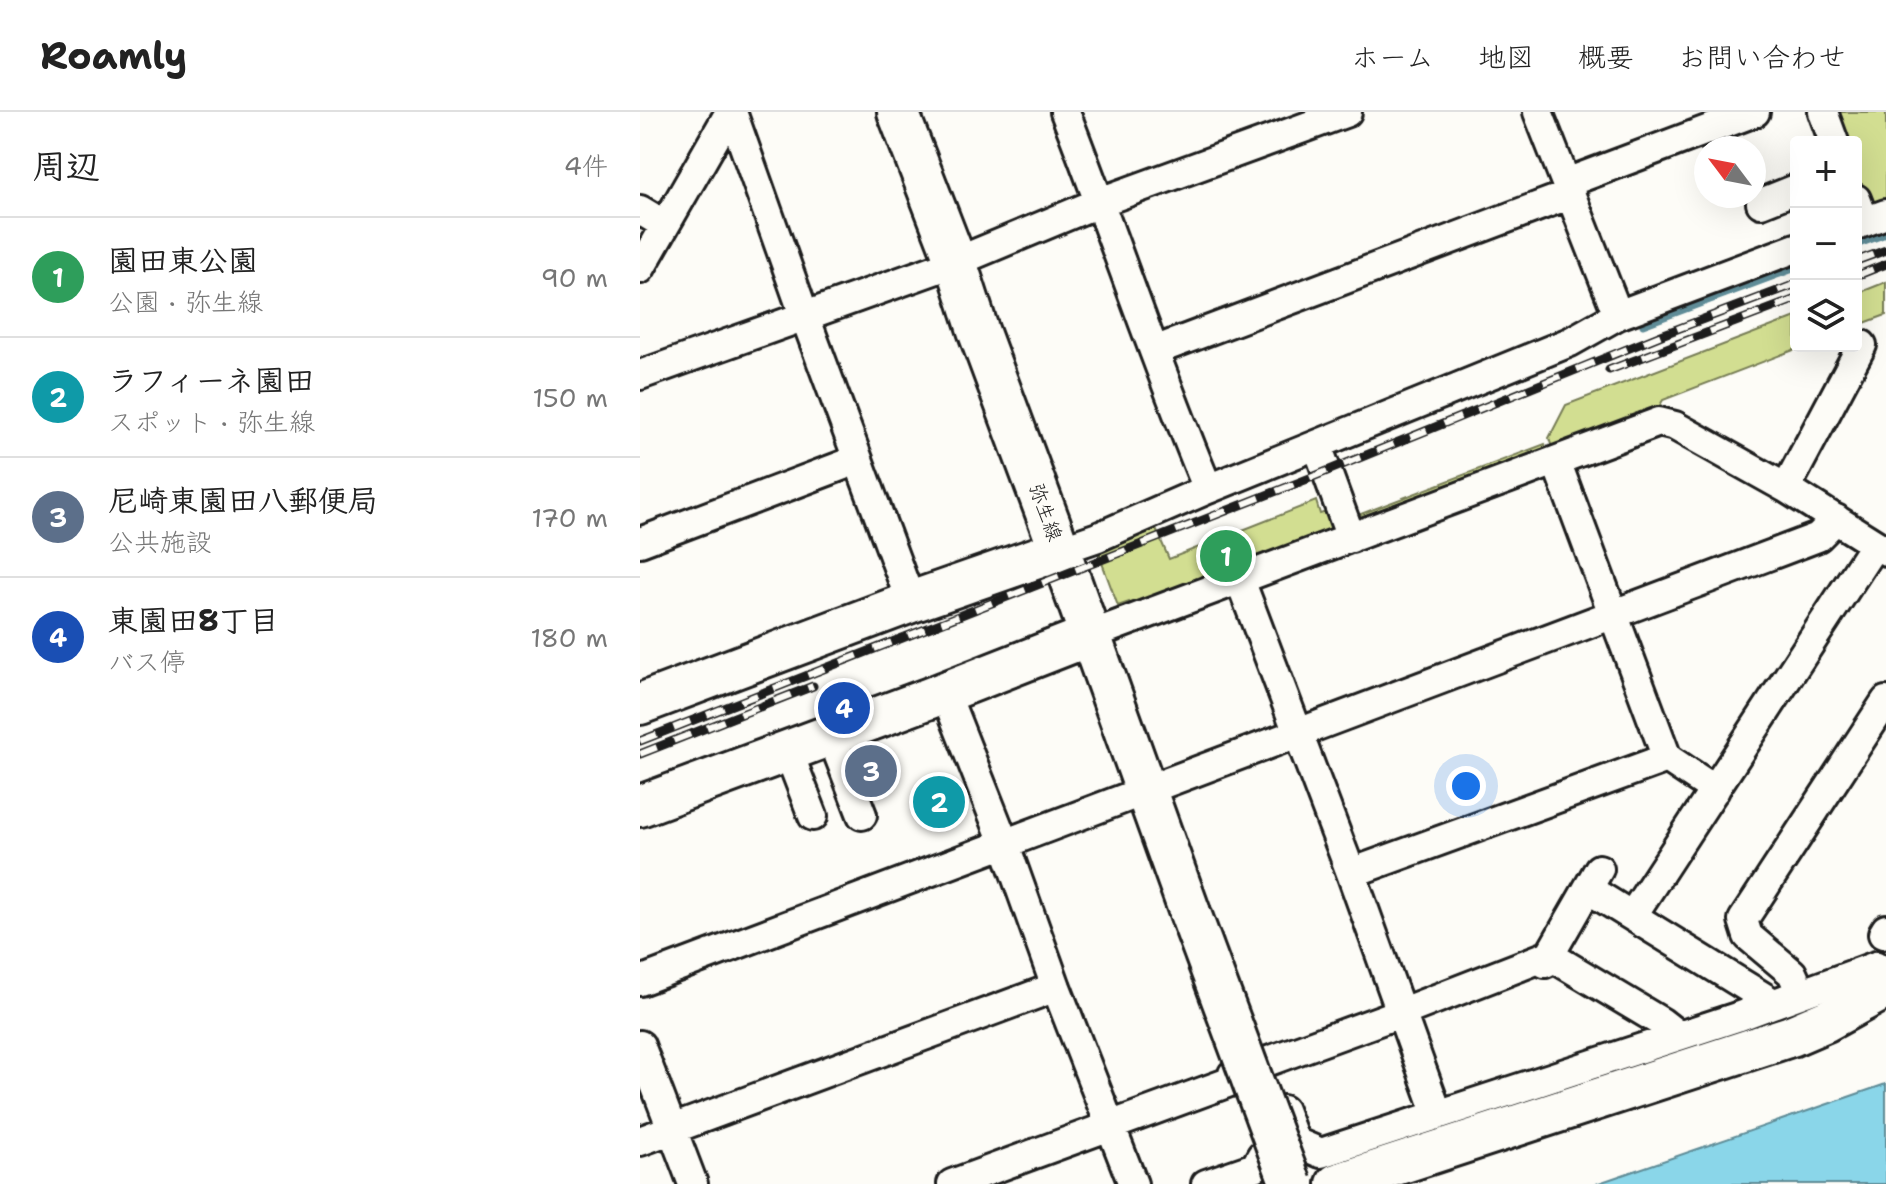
<!DOCTYPE html>
<html lang="ja">
<head>
<meta charset="utf-8">
<style>
	body { margin:0; font-family:"Shantell Sans","Klee One",sans-serif; background:#f6f6f6; color:#222 }
	.controls { position:absolute; right:24px; top:24px; display:grid; overflow:hidden; border-radius:8px; box-shadow:0 8px 32px #0002 }
	.controls button { width:72px; height:72px; display:grid; place-items:center; padding:0; border:0; border-bottom:2px solid #e0e0e0; background:#fff; color:#222; font:40px sans-serif }
	.compass { position:absolute; left:1054px; top:24px; width:72px; height:72px; border-radius:50%; background:#fff; box-shadow:0 8px 32px #0002; rotate:302deg }
	.you { position:absolute; left:826px; top:674px; width:28px; height:28px; margin:-20px; border:6px solid #fff; border-radius:50%; background:#1a73e8; box-shadow:0 0 0 12px #1a73e833 }
	.badge { display:grid; place-items:center; width:52px; height:52px; border-radius:50%; background:#ea580c; color:#fff; font-size:26px; font-weight:700 }
	.pin { position:absolute; translate:-50% -50%; border:4px solid #fff; box-shadow:0 2px 8px #0006 }
	.list { margin:0; padding:0; list-style:none }
	h2 { display:flex; justify-content:space-between; align-items:center; height:104px; margin:0; padding:0 32px; font-size:34px }
	h2 small { font-size:26px; font-weight:400; color:#767676 }
	.list li { display:grid; grid-template-columns:52px 1fr auto; gap:24px; align-items:center; box-sizing:border-box; height:120px; padding:0 32px; border-top:2px solid #e0e0e0 }
	.list b { display:block; font-size:30px; white-space:nowrap }
	.list p { margin:0; font-size:26px; white-space:nowrap; color:#767676 }
	.list em { font-size:26px; font-style:normal; color:#767676 }
	.icon { flex:none; width:44px; height:44px; fill:none; stroke:currentColor; stroke-width:2; stroke-linecap:round; stroke-linejoin:round }
	.map { position:relative; flex:none; width:1246px; height:1072px; overflow:hidden }
	header { display:flex; align-items:center; gap:48px; box-sizing:border-box; height:112px; padding:0 40px; background:#fff; border-bottom:2px solid #e0e0e0 }
	header strong { font-size:38px }
	nav { display:flex; gap:44px; margin-inline-start:auto; font-size:28px }
	main { display:flex }
	aside { flex:1; background:#fff }
	.map>svg:first-child { display:block }
	.green { fill:#d2de91; stroke:#777d56; stroke-width:2 }
	.water { fill:#8ad6e9; stroke:#5e8c97; stroke-width:2 }
	.lines { fill:none; stroke-linecap:round; stroke-linejoin:round }
	.stream { stroke:#5e8c97; stroke-width:7 }
	.street-casing { stroke:#1c1c1c; stroke-width:34 }
	.secondary-casing { stroke:#1c1c1c; stroke-width:46 }
	.street { stroke:#fdfcf7; stroke-width:28 }
	.secondary { stroke:#fdfcf7; stroke-width:40 }
	.rail-casing { stroke:#1c1c1c; stroke-width:9 }
	.rail { stroke:#fdfcf7; stroke-width:6; stroke-dasharray:18; stroke-linecap:butt }
	.secondary-bridge-casing { stroke:#1c1c1c; stroke-width:46; stroke-linecap:butt }
	.secondary-bridge { stroke:#fdfcf7; stroke-width:40 }
	.labels { text-anchor:middle; stroke-width:6; stroke-linejoin:round; paint-order:stroke }
	.street-label { font-size:20px; fill:#1c1c1c; stroke:#fdfcf7 }
</style>
</head>
<body>
<header>
<strong>Roamly</strong>
<nav><a>ホーム</a><a>地図</a><a>概要</a><a>お問い合わせ</a></nav>
</header>
<main>
<aside>
<h2>周辺<small>4件</small></h2>
<ul class="list">
<li><span class="badge" style="background:#2e9e5b">1</span><div><b>園田東公園</b><p>公園 · 弥生線</p></div><em>90 m</em></li>
<li><span class="badge" style="background:#0f9aa8">2</span><div><b>ラフィーネ園田</b><p>スポット · 弥生線</p></div><em>150 m</em></li>
<li><span class="badge" style="background:#5c6f8a">3</span><div><b>尼崎東園田八郵便局</b><p>公共施設</p></div><em>170 m</em></li>
<li><span class="badge" style="background:#1a4fb4">4</span><div><b>東園田8丁目</b><p>バス停</p></div><em>180 m</em></li>
</ul>
</aside>
<div class="map">
<svg width="1246" height="1072" viewBox="0 0 1246 1072">
	<rect width="100%" height="100%" fill="#fdfcf7"/>
	<filter id="ink" filterUnits="userSpaceOnUse"><feTurbulence type="fractalNoise" baseFrequency=".0125" numOctaves="2"/><feDisplacementMap in="SourceGraphic" scale="16" xChannelSelector="R" yChannelSelector="G"/><feConvolveMatrix kernelMatrix="1 2 1 2 8 2 1 2 1" color-interpolation-filters="sRGB"/></filter>
	<g filter="url(#ink)">
		<path class="green" d="M 1192,0 L 1246,0 L 1246,88 L 1234,92 C 1214,79 1216,52 1216,30 L 1204,30 Z
			M 1246,170 L 1246,203 L 1216,214 L 1216,182 Z
			M 1156,205 L 1156,234 L 1164,234 L 1023,288 L 1016,300 L 913,339 L 909,326 L 926,293 Z
			M 905,332 L 908,341 L 722,413 L 718,403 Z
			M 676,389 L 680,402 L 693,398 L 701,419 L 492,498 L 489,490 L 478,494 L 458,440 L 516,417 L 529,447 Z"/>
		<path class="water" d="M 1246,972 L 1246,1072 L 956,1072 Z"/>
		<g class="lines">
			<path class="stream" d="M 1216,133 L 1246,122
				M 1003,213 L 1156,156"/>
			<g class="street-casing">
				<path id="street" d="M 92,0 L 161,194 L 271,490
					M 425,0 C 474,125 516,253 568,377
					M 898,0 L 978,203
					M 1183,0 L 1194,30
					M 926,71 L 1115,0
					M 1216,87 L 1225,110
					M 1121,91 L 1156,77
					M 0,98 L 25,113
					M 1216,113 L 1246,102
					M 0,157 L 90,0
					M 514,239 L 931,82
					M 0,263 L 316,150 L 460,90 L 707,0
					M 677,333 L 711,426
					M 1146,376 L 1222,233
					M 0,430 L 217,348
					M 420,438 L 458,425 L 568,377 L 930,230 L 978,203 L 1156,136
					M 600,468 L 711,761 L 798,1003
					M 451,523 L 1019,310 L 1035,314 L 1146,376 L 1246,439
					M 305,581 L 365,733 L 416,875 L 493,1072
					M 191,623 L 222,703
					M 148,639 L 173,704
					M 1027,646 L 1075,678
					M 711,761 L 1027,646 L 916,349
					M 948,777 L 1133,891
					M 992,804 L 1235,432
					M 1243,822 L 1246,817
					M 905,851 L 959,757
					M 0,869 L 1178,425 L 1196,407
					M 1161,881 L 1152,861 L 1108,824 L 1103,808 L 1246,589
					M 0,933 L 53,1072
					M 593,962 L 760,901 L 909,843 L 1021,910 L 1039,924
					M 643,998 L 655,1030 L 681,1041 L 1097,905 L 1236,854 L 1246,865
					M 0,1029 L 416,875
					M 312,1072 L 595,968
					M 566,1072 L 615,1055 L 622,1043 L 653,1031"/>
			</g>
			<g class="secondary-casing">
				<path id="secondary" d="M 258,0 L 316,150 L 338,218 L 409,409 L 550,801
					M 0,592 L 271,490 L 420,438
					M 0,694 L 290,586 L 451,523
					M 697,1072 L 1151,924 L 1186,909 L 1246,876"/>
			</g>
			<use href="#street" class="street"/>
			<use href="#secondary" class="secondary"/>
			<g class="rail-casing">
				<path id="rail" d="M 1216,149 L 1246,138
					M 1216,164 L 1246,152
					M 969,258 L 1156,187
					M 0,629 L 670,366 L 1024,222 L 1156,172
					M 0,642 L 173,574"/>
			</g>
			<use href="#rail" class="rail"/>
			<g class="secondary-bridge-casing">
				<path id="secondary-bridge" d="M 550,801 L 651,1072"/>
			</g>
			<use href="#secondary-bridge" class="secondary-bridge"/>
		</g>
	</g>
	<g class="labels">
		<g class="street-label">
			<text transform="translate(406 400) rotate(70)" y="7">弥生線</text>
		</g>
	</g>
</svg>
<div class="controls">
<button>+</button>
<button>−</button>
<button><svg class="icon" aria-label="layers" viewBox="0 0 24 24"><path d="M12 4l9 5-9 5-9-5zM3 14l9 5 9-5"/></svg></button>
</div>
<svg class="compass" viewBox="-18 -18 36 36"><path d="M0-13l5 13h-10z" fill="#e53935"/><path d="M0 13l5-13h-10z" fill="#767676"/></svg>
<div class="you"></div>
<div class="pin badge" style="left:586px;top:444px;background:#2e9e5b">1</div>
<div class="pin badge" style="left:299px;top:690px;background:#0f9aa8">2</div>
<div class="pin badge" style="left:231px;top:659px;background:#5c6f8a">3</div>
<div class="pin badge" style="left:204px;top:596px;background:#1a4fb4">4</div>
</div>
</main>
</body>
</html>
